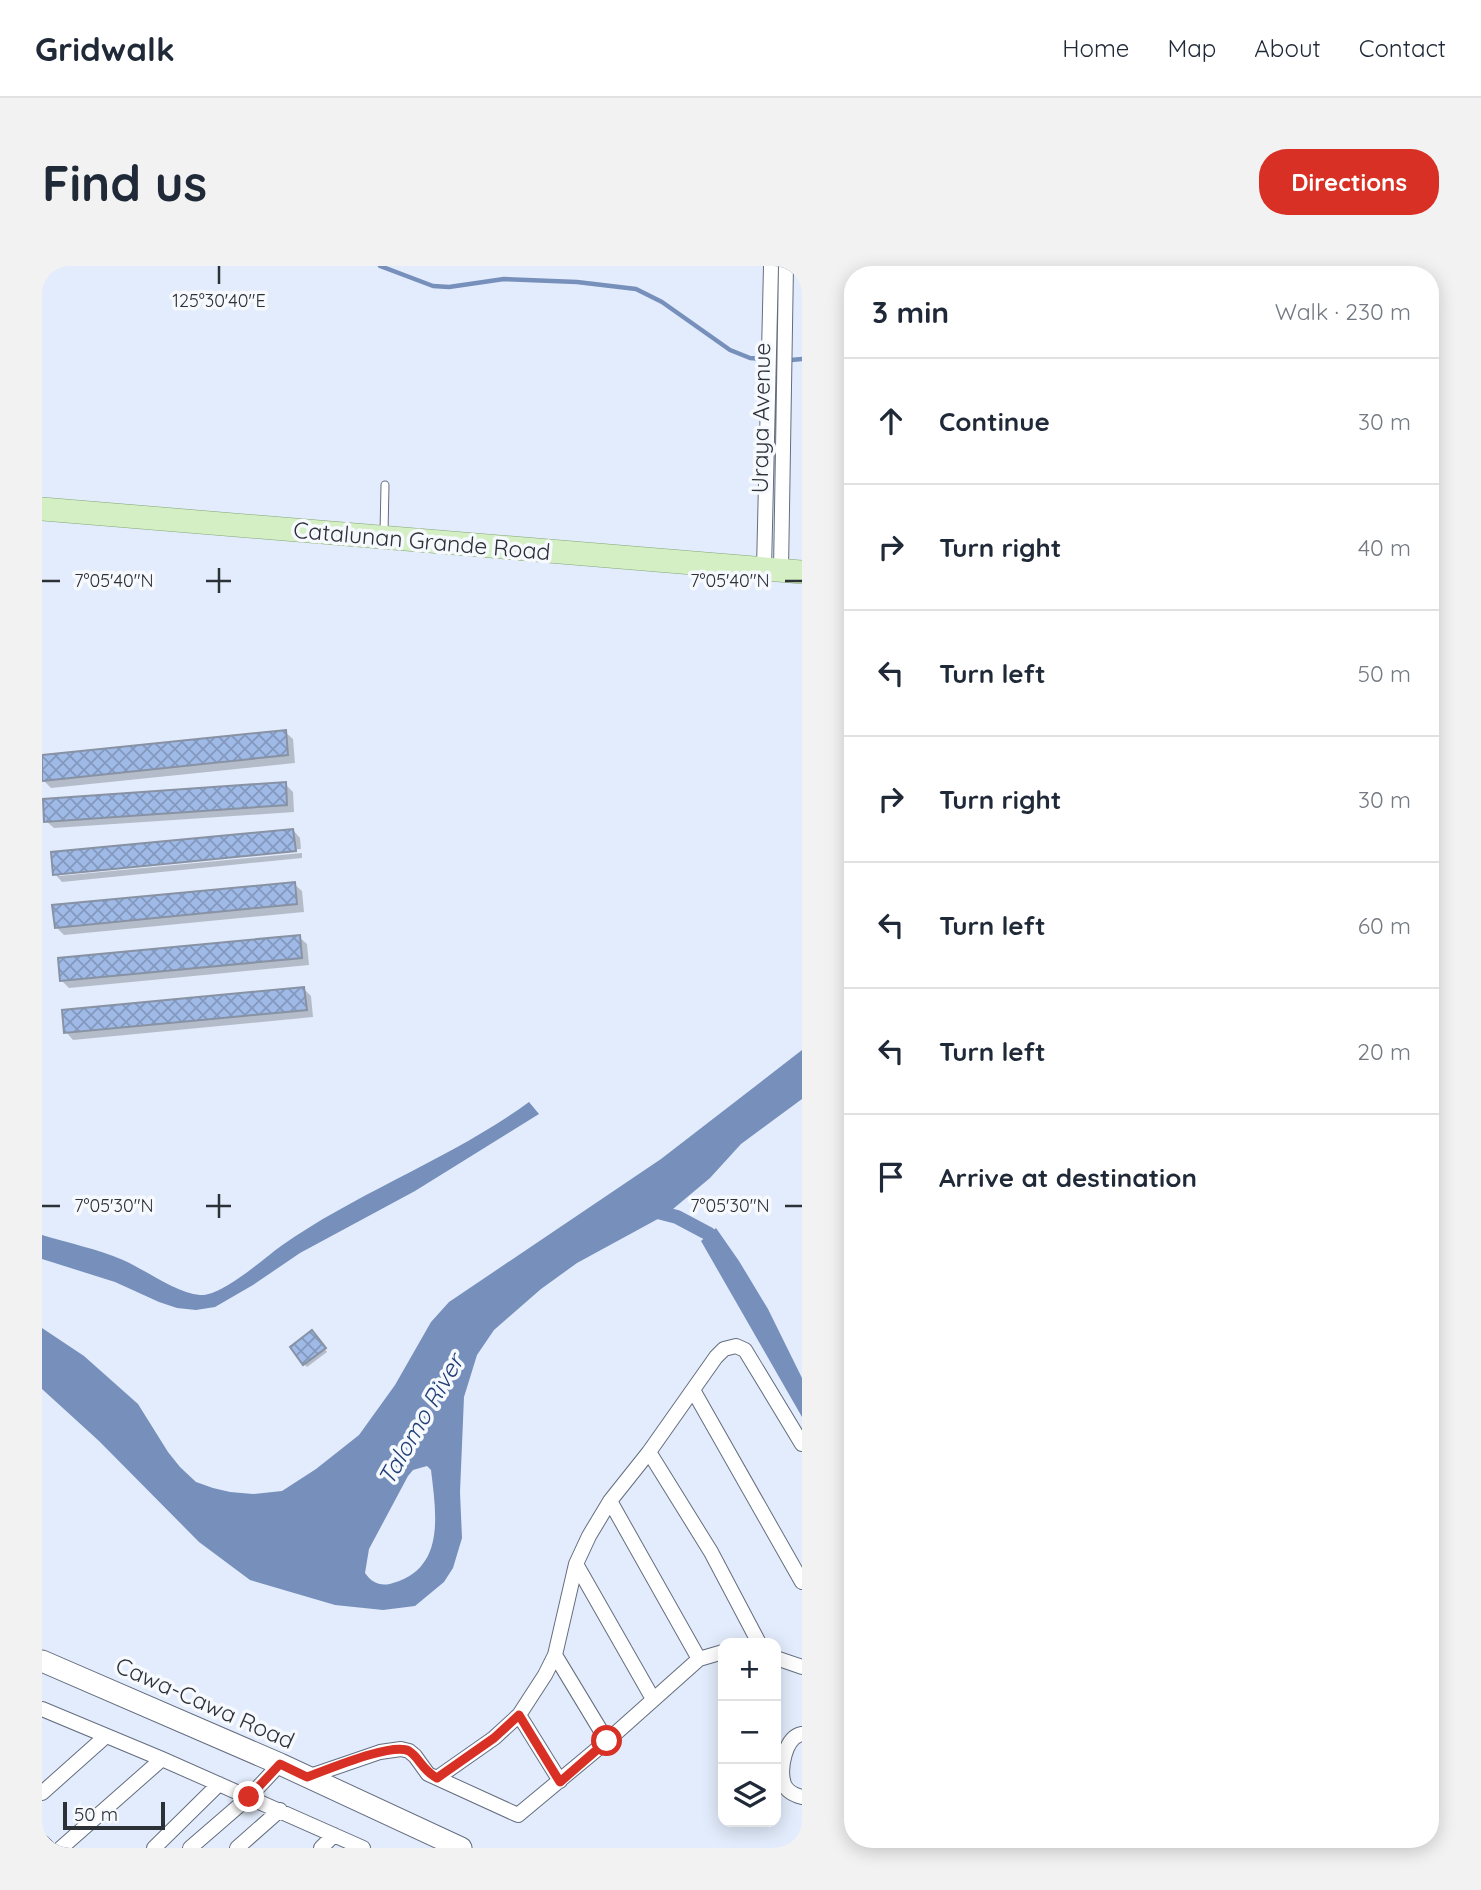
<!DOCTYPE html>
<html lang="en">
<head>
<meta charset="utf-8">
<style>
	body { margin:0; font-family:Quicksand,sans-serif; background:#f2f2f3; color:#1f2937 }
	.controls { position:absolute; right:21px; bottom:21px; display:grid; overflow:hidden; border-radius:14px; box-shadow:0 4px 18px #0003 }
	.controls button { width:63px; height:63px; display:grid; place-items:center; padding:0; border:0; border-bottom:2px solid #e0e1e3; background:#fff; color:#1f2937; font:35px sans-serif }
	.scale { position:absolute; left:21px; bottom:18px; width:102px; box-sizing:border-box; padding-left:7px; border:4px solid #2c3037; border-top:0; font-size:19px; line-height:24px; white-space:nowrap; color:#2c3037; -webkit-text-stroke:5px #f6f9fd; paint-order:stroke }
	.stop { position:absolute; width:21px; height:21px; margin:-16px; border:5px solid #d93025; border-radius:50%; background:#fff }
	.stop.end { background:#d93025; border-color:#fff; box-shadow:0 2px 7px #0008 }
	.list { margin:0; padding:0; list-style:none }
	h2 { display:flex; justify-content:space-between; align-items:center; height:91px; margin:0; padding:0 28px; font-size:30px }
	h2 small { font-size:23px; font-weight:400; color:#747a83 }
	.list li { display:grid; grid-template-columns:46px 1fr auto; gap:21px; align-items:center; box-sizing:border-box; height:126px; padding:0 28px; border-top:2px solid #e0e1e3 }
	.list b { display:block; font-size:26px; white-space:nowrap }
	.list em { font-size:23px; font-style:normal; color:#747a83 }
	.icon { flex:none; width:38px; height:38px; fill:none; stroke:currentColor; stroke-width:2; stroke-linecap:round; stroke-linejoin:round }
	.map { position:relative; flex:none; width:760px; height:1582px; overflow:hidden; border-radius:28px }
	header { display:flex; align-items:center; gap:42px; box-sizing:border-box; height:98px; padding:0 35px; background:#fff; border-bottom:2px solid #e0e1e3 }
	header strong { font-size:33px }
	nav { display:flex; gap:38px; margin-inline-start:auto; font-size:24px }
	.intro { display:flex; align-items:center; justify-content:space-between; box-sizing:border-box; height:168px; padding:0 42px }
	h1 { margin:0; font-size:49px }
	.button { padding:18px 32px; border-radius:28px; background:#d93025; color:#fff; font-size:24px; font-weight:700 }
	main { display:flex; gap:42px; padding:0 42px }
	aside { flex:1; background:#fff; border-radius:28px; box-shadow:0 4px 18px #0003 }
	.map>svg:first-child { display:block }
	.water { fill:#7790bb; fill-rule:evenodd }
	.shadow { fill:#0003 }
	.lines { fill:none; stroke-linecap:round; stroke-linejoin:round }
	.stream { stroke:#7790bb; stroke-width:4.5 }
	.canal { stroke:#7790bb; stroke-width:14 }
	.building { fill:url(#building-cross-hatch); stroke:#8792a4; stroke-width:2 }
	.lane-casing { stroke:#646e7f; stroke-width:9 }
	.street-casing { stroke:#646e7f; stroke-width:16 }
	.secondary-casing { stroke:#646e7f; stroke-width:23 }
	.primary-casing { stroke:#86a578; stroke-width:24 }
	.lane { stroke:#fff; stroke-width:7 }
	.street { stroke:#fff; stroke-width:14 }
	.secondary { stroke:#fff; stroke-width:21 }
	.primary { stroke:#d3efc3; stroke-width:23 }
	.route { stroke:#d93025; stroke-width:9 }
	.ticks { fill:none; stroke:#2c3037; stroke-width:2.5 }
	.labels { text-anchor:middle; stroke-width:7; stroke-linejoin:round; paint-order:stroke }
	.street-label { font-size:23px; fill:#2c3037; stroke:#f6f9fd }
	.water-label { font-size:24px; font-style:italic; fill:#213f77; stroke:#f6f9fd }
	.ticks-label { font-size:18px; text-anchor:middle; fill:#2c3037; stroke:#f6f9fd; stroke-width:7; stroke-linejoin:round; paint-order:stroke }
</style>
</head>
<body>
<header>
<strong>Gridwalk</strong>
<nav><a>Home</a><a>Map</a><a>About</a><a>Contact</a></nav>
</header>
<div class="intro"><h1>Find us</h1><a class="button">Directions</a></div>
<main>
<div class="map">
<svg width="760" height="1582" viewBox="0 0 760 1582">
	<defs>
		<pattern id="building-cross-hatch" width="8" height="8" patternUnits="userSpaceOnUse" patternTransform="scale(1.75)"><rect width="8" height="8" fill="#a0bae8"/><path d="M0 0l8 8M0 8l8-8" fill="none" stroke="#8398bd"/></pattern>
	</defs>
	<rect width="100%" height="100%" fill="#e3ecfc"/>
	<path class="water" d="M 760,784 L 760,833 L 699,878 L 668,912 L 625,948 L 535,997 L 499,1023 L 452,1064 L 435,1089 L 422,1131 L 418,1226 L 420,1272 L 411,1302 L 402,1316 L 373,1340 L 341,1344 L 293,1339 L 208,1314 L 157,1276 L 57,1175 L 0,1123 L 0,1062 L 42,1090 L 96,1138 L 126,1186 L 138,1201 L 154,1216 L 171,1222 L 188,1226 L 211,1228 L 240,1225 L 274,1203 L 317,1169 L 353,1119 L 389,1056 L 407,1036 L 619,893 ZM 385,1200 L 389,1204 C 394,1247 404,1302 351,1317 C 339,1321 330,1317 323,1307 L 327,1283 L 366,1210 L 371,1204 Z
		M 487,836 L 497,848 L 373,925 L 258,987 L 211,1019 L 173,1041 L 154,1044 L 135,1042 L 117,1036 L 73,1016 L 0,993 L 0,969 C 27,977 55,983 81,994 C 104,1004 134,1027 158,1029 C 179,1031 221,993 239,980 C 317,925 409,893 487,836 Z
		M 674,962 L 697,995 L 726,1043 L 760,1112 L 760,1151 L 659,975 Z"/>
	<path class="shadow" d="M 243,466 L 251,473 L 253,497 L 9,522 L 1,514 L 0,491 Z
		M 243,518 L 251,526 L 252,546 L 12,562 L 4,555 Z
		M 251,564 L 258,572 L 259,583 L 17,606 L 17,610 L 260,587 L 260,592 L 20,616 L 13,608 L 11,588 Z
		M 252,618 L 260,625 L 262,646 L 22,669 L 14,661 Z
		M 257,671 L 265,678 L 267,699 L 27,722 L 19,714 Z
		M 262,723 L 269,730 L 271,751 L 31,774 L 24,766 Z
		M 273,1070 L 285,1086 L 265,1101 L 262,1098 Z"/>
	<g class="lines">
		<path class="stream" d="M 338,0 L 391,20 L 407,21 L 462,13 L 535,16 L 594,23 L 620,36 L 688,84 L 708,92 L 720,93
			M 749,94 L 760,93"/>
		<path class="canal" d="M 608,944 L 635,951 L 667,968 L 675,982"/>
	</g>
	<path class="building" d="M 244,464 L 246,489 L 0,515 L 0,489 Z
		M 244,516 L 245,539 L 2,556 L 1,533 Z
		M 251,563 L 254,585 L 11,609 L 9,586 Z
		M 253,616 L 255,638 L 13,662 L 10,639 Z
		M 258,669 L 260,692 L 18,715 L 16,692 Z
		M 262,721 L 265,744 L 22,767 L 20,744 Z
		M 270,1064 L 284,1082 L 261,1099 L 248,1081 Z"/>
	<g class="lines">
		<g class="lane-casing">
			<path id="lane" d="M 342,267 L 343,219"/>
		</g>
		<g class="street-casing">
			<path id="street" d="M 722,303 L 729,0
				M 739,304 L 744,0
				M 651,1124 L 760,1316
				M 607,1186 L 669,1286 L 717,1377
				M 568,1235 L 657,1393
				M 534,1298 L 611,1433
				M 513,1389 L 565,1475
				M 734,1392 L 760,1401
				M 0,1443 L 120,1493 L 321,1582
				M 477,1449 L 518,1515
				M 760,1468 C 743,1471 737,1503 742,1518 C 745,1526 752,1529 760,1531
				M 265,1511 L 338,1486 L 359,1483 L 367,1485 L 373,1490 L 386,1508 L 476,1549 L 565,1475 L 657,1393 L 681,1386
				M 395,1512 L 452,1472 L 477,1449 L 503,1409 L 513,1389 L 534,1298 L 547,1270 L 568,1235 L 607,1186 L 674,1091 L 682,1083 L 694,1080 L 703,1084 L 760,1178
				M 0,1527 L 64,1470
				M 0,1576 L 6,1582
				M 19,1582 L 120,1493
				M 112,1582 L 177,1518
				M 148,1582 L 207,1531 L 238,1498
				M 195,1582 L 238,1544
				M 279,1582 L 292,1569"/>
		</g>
		<g class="secondary-casing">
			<path id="secondary" d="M 0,1395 L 238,1498 L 419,1582"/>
		</g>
		<g class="primary-casing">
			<path id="primary" d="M 0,243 L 760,306"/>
		</g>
		<use href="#lane" class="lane"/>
		<use href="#street" class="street"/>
		<use href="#secondary" class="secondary"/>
		<use href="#primary" class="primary"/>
	</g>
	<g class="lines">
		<path class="route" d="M 207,1531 L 238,1498 L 265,1511 C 285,1504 350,1476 367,1485 C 377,1491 380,1504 395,1512 L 452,1472 L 477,1449 L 518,1516 L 565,1475"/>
	</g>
	<path class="ticks" d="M 177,0 L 177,18M 177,302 L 177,327M 0,315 L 18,315M 164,315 L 189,315M 743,315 L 760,315M 177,928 L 177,952M 0,940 L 18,940M 164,940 L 189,940M 743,940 L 760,940"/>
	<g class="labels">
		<g class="street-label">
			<text transform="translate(719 152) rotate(-89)" y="8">Uraya Avenue</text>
			<text transform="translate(380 275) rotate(5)" y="8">Catalunan Grande Road</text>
			<text transform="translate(163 1437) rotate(24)" y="8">Cawa-Cawa Road</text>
		</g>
		<g class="water-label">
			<text transform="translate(379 1154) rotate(-60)" y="8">Talomo River</text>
		</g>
	</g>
	<g class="ticks-label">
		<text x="177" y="41">125°30'40"E</text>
		<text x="72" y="321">7°05'40"N</text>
		<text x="688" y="321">7°05'40"N</text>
		<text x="72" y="946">7°05'30"N</text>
		<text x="688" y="946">7°05'30"N</text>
	</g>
</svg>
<div class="controls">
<button>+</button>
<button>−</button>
<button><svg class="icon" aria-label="layers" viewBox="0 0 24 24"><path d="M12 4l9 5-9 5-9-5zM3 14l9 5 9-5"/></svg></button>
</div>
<div class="scale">50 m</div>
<div class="stop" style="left:565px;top:1475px"></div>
<div class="stop end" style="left:207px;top:1531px"></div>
</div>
<aside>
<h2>3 min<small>Walk · 230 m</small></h2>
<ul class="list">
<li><svg class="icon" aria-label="ahead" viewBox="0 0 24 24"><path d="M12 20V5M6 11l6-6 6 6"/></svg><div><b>Continue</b></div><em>30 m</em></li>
<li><svg class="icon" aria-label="right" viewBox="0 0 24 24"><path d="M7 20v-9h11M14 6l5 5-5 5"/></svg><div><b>Turn right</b></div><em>40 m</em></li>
<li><svg class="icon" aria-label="left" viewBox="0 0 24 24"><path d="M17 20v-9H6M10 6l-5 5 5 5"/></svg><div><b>Turn left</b></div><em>50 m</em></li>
<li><svg class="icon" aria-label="right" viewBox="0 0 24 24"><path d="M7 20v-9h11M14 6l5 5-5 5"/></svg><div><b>Turn right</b></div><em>30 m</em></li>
<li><svg class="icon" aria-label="left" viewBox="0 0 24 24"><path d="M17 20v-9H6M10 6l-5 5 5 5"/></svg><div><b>Turn left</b></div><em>60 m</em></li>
<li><svg class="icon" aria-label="left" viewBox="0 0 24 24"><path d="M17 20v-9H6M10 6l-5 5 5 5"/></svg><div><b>Turn left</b></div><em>20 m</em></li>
<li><svg class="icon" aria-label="arrive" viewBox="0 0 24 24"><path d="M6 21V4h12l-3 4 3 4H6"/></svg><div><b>Arrive at destination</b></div></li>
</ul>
</aside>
</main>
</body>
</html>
